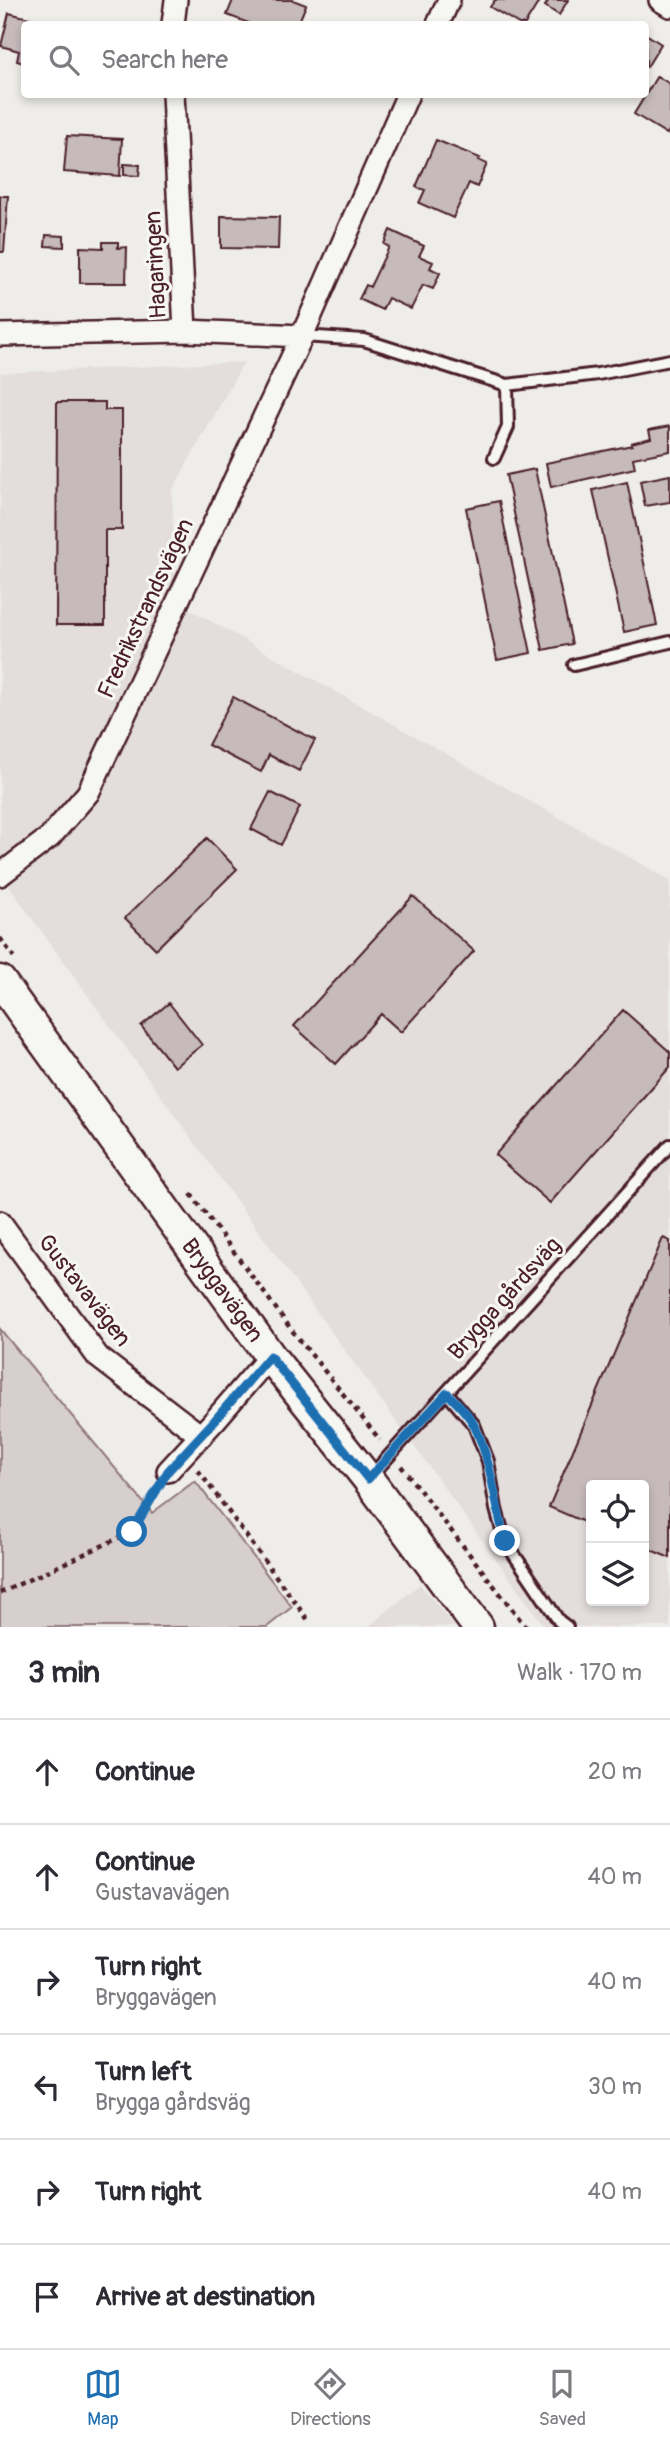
<!DOCTYPE html>
<html lang="en">
<head>
<meta charset="utf-8">
<style>
	body { margin:0; font-family:Pangolin,sans-serif; background:#f7f7f7; color:#2b2b33 }
	.controls { position:absolute; right:21px; bottom:21px; display:grid; overflow:hidden; border-radius:7px; box-shadow:0 4px 10px #0003 }
	.controls button { width:63px; height:63px; display:grid; place-items:center; padding:0; border:0; border-bottom:2px solid #e1e1e2; background:#fff; color:#2b2b33; font:35px sans-serif }
	.stop { position:absolute; width:21px; height:21px; margin:-16px; border:5px solid #1f6fb2; border-radius:50%; background:#fff }
	.stop.end { background:#1f6fb2; border-color:#fff; box-shadow:0 2px 7px #0008 }
	.list { margin:0; padding:0; list-style:none }
	h2 { display:flex; justify-content:space-between; align-items:center; height:91px; margin:0; padding:0 28px; font-size:30px }
	h2 small { font-size:23px; font-weight:400; color:#7c7c81 }
	.list li { display:grid; grid-template-columns:46px 1fr auto; gap:21px; align-items:center; box-sizing:border-box; height:105px; padding:0 28px; border-top:2px solid #e1e1e2 }
	.list b { display:block; font-size:26px; white-space:nowrap }
	.list p { margin:0; font-size:23px; white-space:nowrap; color:#7c7c81 }
	.list em { font-size:23px; font-style:normal; color:#7c7c81 }
	.icon { flex:none; width:38px; height:38px; fill:none; stroke:currentColor; stroke-width:2; stroke-linecap:round; stroke-linejoin:round }
	.map { position:relative; flex:none; width:670px; height:1627px; overflow:hidden }
	.search { position:absolute; background:#fff; box-shadow:0 4px 10px #0003; left:21px; right:21px; top:21px; height:77px; display:flex; align-items:center; gap:18px; box-sizing:border-box; padding:0 24px; border-radius:7px; color:#7c7c81; font-size:26px }
	.sheet { height:721px; background:#fff }
	nav { display:flex; justify-content:space-around; align-items:center; box-sizing:border-box; height:98px; border-top:2px solid #e1e1e2; background:#fff; font-size:19px; color:#7c7c81 }
	nav a { display:grid; justify-items:center; gap:4px }
	nav .on { color:#1f6fb2 }
	.map>svg:first-child { display:block }
	.built { fill:#e3dedc; fill-rule:evenodd }
	.green { fill:#d7cfce; stroke:#90777c; stroke-width:2 }
	.building { fill:#c6babb; stroke:#4a1f2b; stroke-width:2 }
	.lines { fill:none; stroke-linecap:round; stroke-linejoin:round }
	.service-casing { stroke:#4a1f2b; stroke-width:16 }
	.minor-casing { stroke:#4a1f2b; stroke-width:26 }
	.secondary-casing { stroke:#4a1f2b; stroke-width:35 }
	.path { stroke:#4a1f2b; stroke-width:4.5; stroke-dasharray:5 5; stroke-linecap:butt }
	.service { stroke:#f6f6f2; stroke-width:10 }
	.minor { stroke:#f6f6f2; stroke-width:21 }
	.secondary { stroke:#f6f6f2; stroke-width:30 }
	.route { stroke:#1f6fb2; stroke-width:9 }
	.labels { text-anchor:middle; stroke-width:6; stroke-linejoin:round; paint-order:stroke }
	.street-label { font-size:23px; fill:#4a1f2b; stroke:#f6f6f2 }
</style>
</head>
<body>
<div class="map">
<svg width="670" height="1627" viewBox="0 0 670 1627">
	<rect width="100%" height="100%" fill="#efedea"/>
	<filter id="ink" filterUnits="userSpaceOnUse"><feTurbulence type="fractalNoise" baseFrequency=".0143" numOctaves="2"/><feDisplacementMap in="SourceGraphic" scale="14" xChannelSelector="R" yChannelSelector="G"/><feConvolveMatrix kernelMatrix="1 2 1 2 8 2 1 2 1" color-interpolation-filters="sRGB"/></filter>
	<g filter="url(#ink)">
		<path class="built" d="M 244,362 L 172,491 L 177,602 L 670,880 L 670,1627 L 545,1627 L 0,874 L 0,373 ZM 591,1485 L 644,1485 L 644,1601 L 591,1601 Z
			M 420,1584 L 455,1627 L 368,1627 Z"/>
		<path class="green" d="M 0,1329 L 152,1513 L 195,1481 L 292,1607 L 267,1627 L 0,1627 Z"/>
		<path class="building" d="M 233,0 L 293,0 L 306,5 L 298,24 L 251,24 L 227,15 Z
			M 495,0 L 540,0 L 525,24 L 519,24 L 490,7 Z
			M 549,0 L 568,0 L 559,15 L 545,6 Z
			M 9,13 L 53,24 L 24,24 L 24,63 L 17,61 L 19,51 L 1,46 Z
			M 646,34 L 661,44 L 647,67 L 646,66 Z
			M 657,76 L 670,84 L 670,129 L 667,134 L 634,114 Z
			M 67,136 L 122,139 L 120,176 L 64,172 Z
			M 436,140 L 480,158 L 478,160 L 487,164 L 477,187 L 469,183 L 453,218 L 419,203 L 425,190 L 416,187 Z
			M 124,164 L 140,165 L 139,176 L 124,175 Z
			M 0,196 L 8,196 L 4,252 L 0,252 Z
			M 221,216 L 279,217 L 278,249 L 221,248 Z
			M 390,230 L 424,246 L 419,256 L 433,262 L 430,268 L 440,273 L 433,289 L 423,285 L 411,309 L 388,298 L 382,310 L 359,299 L 366,285 L 370,287 L 389,247 L 384,244 Z
			M 46,235 L 64,236 L 64,247 L 45,246 Z
			M 103,242 L 118,242 L 118,248 L 127,247 L 126,283 L 80,283 L 80,247 L 103,248 Z
			M 57,402 L 105,402 L 105,410 L 122,410 L 122,530 L 105,530 L 105,625 L 56,625 Z
			M 670,426 L 670,451 L 633,458 L 635,468 L 551,487 L 546,463 L 632,445 L 631,443 L 651,438 L 649,430 Z
			M 535,469 L 572,644 L 543,650 L 506,475 Z
			M 670,475 L 670,502 L 645,506 L 640,481 Z
			M 627,482 L 657,625 L 624,632 L 593,490 Z
			M 499,501 L 531,653 L 497,660 L 466,508 Z
			M 233,697 L 315,740 L 299,771 L 269,755 L 261,772 L 208,745 Z
			M 270,792 L 300,807 L 281,845 L 251,829 Z
			M 207,838 L 237,869 L 156,949 L 125,918 Z
			M 413,896 L 474,951 L 401,1032 L 381,1014 L 336,1064 L 294,1026 Z
			M 169,1003 L 202,1045 L 174,1067 L 141,1026 Z
			M 623,1010 L 670,1052 L 670,1067 L 550,1203 L 495,1155 Z
			M 663,1238 L 670,1241 L 670,1558 L 644,1547 L 644,1485 L 591,1485 L 591,1525 L 549,1507 Z"/>
		<g class="lines">
			<g class="service-casing">
				<path id="service" d="M 302,336 L 364,340 L 507,385 L 598,374 L 670,360
					M 494,458 L 508,427 L 507,385
					M 574,665 L 670,642
					M 447,1393 L 474,1425 L 488,1461 L 496,1509 L 505,1541 L 559,1621 L 567,1627
					M 370,1477 L 670,1145"/>
			</g>
			<g class="minor-casing">
				<path id="minor" d="M 660,0 L 670,6
					M 173,24 L 176,0
					M 438,24 L 449,0
					M 185,331 L 302,336
					M 0,335 L 185,331 L 173,94
					M 0,875 L 50,837 L 88,793 L 302,336 L 408,94
					M 0,1222 L 98,1357 L 201,1436
					M 168,1471 L 215,1420 L 270,1356"/>
			</g>
			<g class="secondary-casing">
				<path id="secondary" d="M 0,981 L 270,1356 L 368,1479 L 478,1627"/>
			</g>
			<path class="path" d="M 0,938 L 14,957
				M 191,1194 L 294,1333 L 380,1440
				M 401,1466 L 526,1627
				M 198,1470 L 308,1620
				M 0,1593 L 132,1532 L 157,1489"/>
			<use href="#service" class="service"/>
			<use href="#minor" class="minor"/>
			<use href="#secondary" class="secondary"/>
		</g>
	</g>
	<g class="lines" filter="url(#ink)">
		<path class="route" d="M 132,1532 L 168,1471 L 215,1420 L 270,1356 L 368,1479 L 447,1393 C 457,1403 469,1414 475,1427 C 492,1463 495,1503 505,1541"/>
	</g>
	<g class="labels">
		<g class="street-label">
			<text transform="translate(155 265) rotate(-93)" y="8">Hagaringen</text>
			<text transform="translate(145 608) rotate(-65)" y="8">Fredrikstrandsvägen</text>
			<text transform="translate(85 1290) rotate(52)" y="8">Gustavavägen</text>
			<text transform="translate(223 1290) rotate(54)" y="8">Bryggavägen</text>
			<text transform="translate(504 1298) rotate(-48)" y="8">Brygga gårdsväg</text>
		</g>
	</g>
</svg>
<div class="controls">
<button><svg class="icon" aria-label="locate" viewBox="0 0 24 24"><circle cx="12" cy="12" r="6"/><path d="M12 2v4M12 18v4M2 12h4M18 12h4"/></svg></button>
<button><svg class="icon" aria-label="layers" viewBox="0 0 24 24"><path d="M12 4l9 5-9 5-9-5zM3 14l9 5 9-5"/></svg></button>
</div>
<div class="stop" style="left:132px;top:1532px"></div>
<div class="stop end" style="left:505px;top:1541px"></div>
<div class="search"><svg class="icon" aria-label="search" viewBox="0 0 24 24"><circle cx="10" cy="10" r="6"/><path d="M15 15l6 6"/></svg>Search here</div>
</div>
<section class="sheet">
<h2>3 min<small>Walk · 170 m</small></h2>
<ul class="list">
<li><svg class="icon" aria-label="ahead" viewBox="0 0 24 24"><path d="M12 20V5M6 11l6-6 6 6"/></svg><div><b>Continue</b></div><em>20 m</em></li>
<li><svg class="icon" aria-label="ahead" viewBox="0 0 24 24"><path d="M12 20V5M6 11l6-6 6 6"/></svg><div><b>Continue</b><p>Gustavavägen</p></div><em>40 m</em></li>
<li><svg class="icon" aria-label="right" viewBox="0 0 24 24"><path d="M7 20v-9h11M14 6l5 5-5 5"/></svg><div><b>Turn right</b><p>Bryggavägen</p></div><em>40 m</em></li>
<li><svg class="icon" aria-label="left" viewBox="0 0 24 24"><path d="M17 20v-9H6M10 6l-5 5 5 5"/></svg><div><b>Turn left</b><p>Brygga gårdsväg</p></div><em>30 m</em></li>
<li><svg class="icon" aria-label="right" viewBox="0 0 24 24"><path d="M7 20v-9h11M14 6l5 5-5 5"/></svg><div><b>Turn right</b></div><em>40 m</em></li>
<li><svg class="icon" aria-label="arrive" viewBox="0 0 24 24"><path d="M6 21V4h12l-3 4 3 4H6"/></svg><div><b>Arrive at destination</b></div></li>
</ul>
</section>
<nav>
<a class="on"><svg class="icon" aria-label="map" viewBox="0 0 24 24"><path d="M3 6l6-2 6 2 6-2v14l-6 2-6-2-6 2zM9 4v14M15 6v14"/></svg>Map</a>
<a><svg class="icon" aria-label="directions" viewBox="0 0 24 24"><path d="M12 3l9 9-9 9-9-9zM9 14v-3h6M13 9l2 2-2 2"/></svg>Directions</a>
<a><svg class="icon" aria-label="saved" viewBox="0 0 24 24"><path d="M7 4h10v16l-5-4-5 4z"/></svg>Saved</a>
</nav>
</body>
</html>
